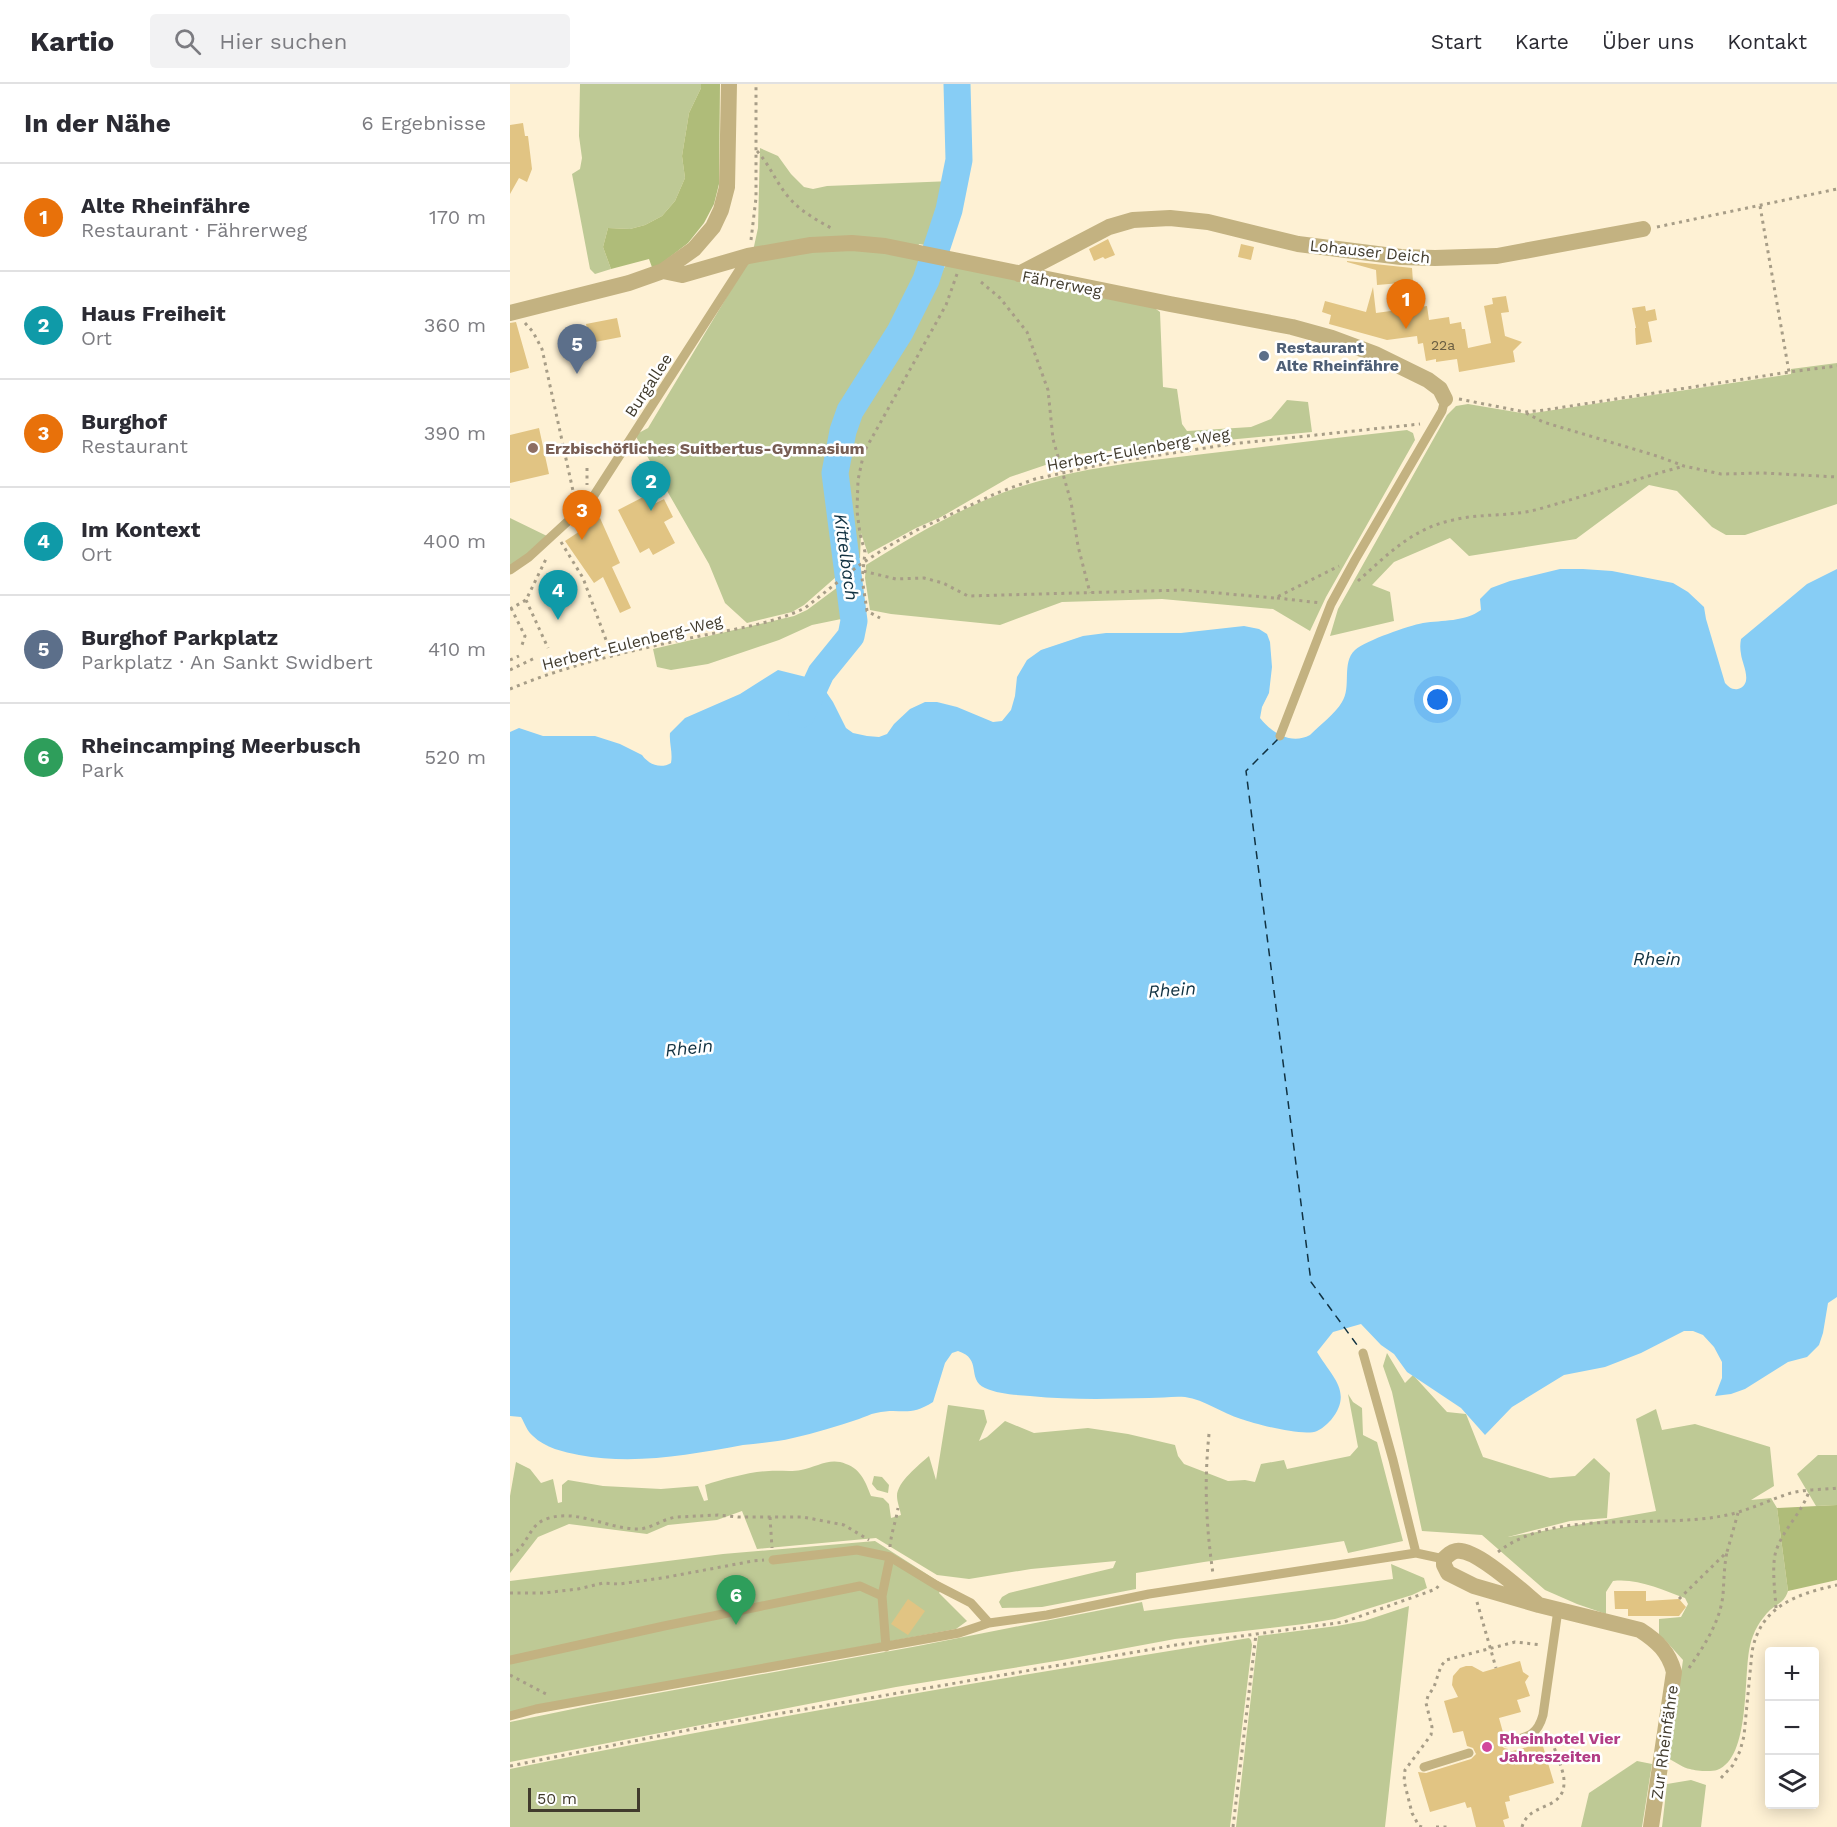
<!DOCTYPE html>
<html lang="de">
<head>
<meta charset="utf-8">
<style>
	body { margin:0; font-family:"Work Sans",sans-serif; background:#f2f2f3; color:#2b2b33 }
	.controls { position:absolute; right:18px; bottom:18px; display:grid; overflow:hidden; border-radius:6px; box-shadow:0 3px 15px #0003 }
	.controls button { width:54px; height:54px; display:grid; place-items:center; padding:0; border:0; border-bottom:2px solid #e1e1e2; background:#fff; color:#2b2b33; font:30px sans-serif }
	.scale { position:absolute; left:18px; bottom:15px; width:112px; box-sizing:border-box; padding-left:6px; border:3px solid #413b2d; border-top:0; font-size:16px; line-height:21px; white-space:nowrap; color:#413b2d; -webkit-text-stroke:4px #fff; paint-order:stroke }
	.you { position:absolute; left:928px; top:616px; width:21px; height:21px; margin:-15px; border:4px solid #fff; border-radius:50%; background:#1a73e8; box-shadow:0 0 0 9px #1a73e833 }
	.badge { display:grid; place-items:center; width:39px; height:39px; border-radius:50%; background:#2563eb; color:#fff; font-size:20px; font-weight:700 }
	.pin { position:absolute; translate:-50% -50px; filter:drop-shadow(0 2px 3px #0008) }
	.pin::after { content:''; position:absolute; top:32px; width:21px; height:18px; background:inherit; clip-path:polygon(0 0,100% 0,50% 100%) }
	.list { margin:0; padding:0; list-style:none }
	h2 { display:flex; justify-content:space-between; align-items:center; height:78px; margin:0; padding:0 24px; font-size:26px }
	h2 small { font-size:20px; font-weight:400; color:#7c7c81 }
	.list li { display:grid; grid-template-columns:39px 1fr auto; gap:18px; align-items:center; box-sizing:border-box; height:108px; padding:0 24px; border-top:2px solid #e1e1e2 }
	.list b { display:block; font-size:22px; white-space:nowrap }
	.list p { margin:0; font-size:20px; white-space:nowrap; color:#7c7c81 }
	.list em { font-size:20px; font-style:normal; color:#7c7c81 }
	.icon { flex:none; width:33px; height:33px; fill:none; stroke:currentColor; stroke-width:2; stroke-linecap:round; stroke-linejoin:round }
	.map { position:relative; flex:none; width:1327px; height:1743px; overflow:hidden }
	header { display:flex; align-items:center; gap:36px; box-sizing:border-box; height:84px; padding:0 30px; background:#fff; border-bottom:2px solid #e1e1e2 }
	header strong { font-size:28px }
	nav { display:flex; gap:33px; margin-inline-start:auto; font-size:21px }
	.search { width:420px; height:54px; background:#f2f2f3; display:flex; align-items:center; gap:15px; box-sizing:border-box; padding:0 21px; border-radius:6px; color:#7c7c81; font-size:22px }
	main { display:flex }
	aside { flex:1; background:#fff }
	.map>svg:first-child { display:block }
	.green { fill:#bec995 }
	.forest { fill:#afbc79 }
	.water { fill:#87cdf5 }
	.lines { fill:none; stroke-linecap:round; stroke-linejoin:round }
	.river { stroke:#87cdf5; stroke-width:27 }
	.ferry { stroke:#113242; stroke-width:1.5; stroke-dasharray:8 6; stroke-linecap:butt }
	.building { fill:#e1c483 }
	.path { stroke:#a79d87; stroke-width:3; stroke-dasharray:3 4.5; stroke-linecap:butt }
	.service { stroke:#c3b281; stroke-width:9 }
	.minor { stroke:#c3b281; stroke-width:16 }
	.tertiary { stroke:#c3b281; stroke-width:16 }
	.service-dot { fill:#5c6f8a; stroke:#fff; stroke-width:2 }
	.education-dot { fill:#8d6e63; stroke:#fff; stroke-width:2 }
	.hotel-dot { fill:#d1479c; stroke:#fff; stroke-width:2 }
	.labels { text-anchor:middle; stroke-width:5; stroke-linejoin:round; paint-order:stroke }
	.number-label { font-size:14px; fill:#695d42 }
	.street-label { font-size:16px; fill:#413b2d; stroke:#fff }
	.service-label { font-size:16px; font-weight:bold; fill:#4e5e75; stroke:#fff; text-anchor:start }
	.education-label { font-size:16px; font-weight:bold; fill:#785e54; stroke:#fff; text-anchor:start }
	.hotel-label { font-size:16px; font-weight:bold; fill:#b23c85; stroke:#fff; text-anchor:start }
	.water-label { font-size:18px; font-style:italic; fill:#113242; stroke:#fff }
</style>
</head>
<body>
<header>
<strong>Kartio</strong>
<div class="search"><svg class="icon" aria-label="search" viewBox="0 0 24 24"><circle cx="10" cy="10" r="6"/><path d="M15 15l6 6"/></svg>Hier suchen</div>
<nav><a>Start</a><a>Karte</a><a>Über uns</a><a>Kontakt</a></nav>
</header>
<main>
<aside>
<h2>In der Nähe<small>6 Ergebnisse</small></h2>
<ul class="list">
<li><span class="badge" style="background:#e8710a">1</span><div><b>Alte Rheinfähre</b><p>Restaurant · Fährerweg</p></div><em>170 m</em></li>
<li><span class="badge" style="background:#0f9aa8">2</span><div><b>Haus Freiheit</b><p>Ort</p></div><em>360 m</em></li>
<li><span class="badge" style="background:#e8710a">3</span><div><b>Burghof</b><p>Restaurant</p></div><em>390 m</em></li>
<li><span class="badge" style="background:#0f9aa8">4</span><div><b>Im Kontext</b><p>Ort</p></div><em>400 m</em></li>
<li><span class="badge" style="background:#5c6f8a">5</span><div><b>Burghof Parkplatz</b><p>Parkplatz · An Sankt Swidbert</p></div><em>410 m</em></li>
<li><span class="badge" style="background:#2e9e5b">6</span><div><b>Rheincamping Meerbusch</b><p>Park</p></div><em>520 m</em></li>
</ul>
</aside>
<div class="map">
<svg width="1327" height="1743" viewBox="0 0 1327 1743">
	<rect width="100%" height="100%" fill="#fef1d4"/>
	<path class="green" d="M 70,0 L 191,0 L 191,4 L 179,29 L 172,72 L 175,94 L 165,117 L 152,132 L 135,141 L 120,145 L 98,144 L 93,163 L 101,185 L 85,190 L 80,185 L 62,90 L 70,85 L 72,74 L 69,52 Z
		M 250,64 L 268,72 L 281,90 L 294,103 L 303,105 L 317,102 L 442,97 L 435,128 L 421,162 L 409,160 L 408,163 L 243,167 L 248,144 Z
		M 342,163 L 422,175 L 415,194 L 338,323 C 332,338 324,354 322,371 C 317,406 329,450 334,486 L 294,521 L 282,528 L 237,539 L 215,519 L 199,480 L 125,351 L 138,344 L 239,176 Z
		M 436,181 L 642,222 L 650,228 L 653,303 L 667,305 L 672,340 L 677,347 L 741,343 L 761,335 L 777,316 L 798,318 L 802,348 L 568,370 L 500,393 L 431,433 L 406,444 L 358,470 L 351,449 L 350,474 L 342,477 L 330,390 L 331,372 L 337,348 L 344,330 Z
		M 1327,279 L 1327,420 L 1235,451 L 1216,451 L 1202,443 L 1167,407 L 1139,401 L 1066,455 L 959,472 L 940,454 L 884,478 L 862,501 L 880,508 L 884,537 L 820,552 L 828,525 L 937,331 L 946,322 L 958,320 L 1017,330 L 1281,290 L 1281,285 Z
		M 897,346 L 903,349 L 905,356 L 816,513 L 800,547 L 763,525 L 652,515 L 552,518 L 490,541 L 381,530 L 360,526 L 355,494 L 356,481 C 403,452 453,422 506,404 C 571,383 634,377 702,369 C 767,361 832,353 897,346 Z
		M 0,434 L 37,452 L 17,471 L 0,483 Z
		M 336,497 L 341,533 L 302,541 L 269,556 L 198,580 L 161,586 L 147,583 L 143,565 L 284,532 L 297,526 Z
		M 877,1269 L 895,1299 L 903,1291 L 937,1328 L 956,1330 L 973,1373 L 1040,1394 L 1065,1392 L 1084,1374 L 1100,1389 L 1097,1434 L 1060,1437 L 998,1453 L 1146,1427 L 1126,1335 L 1146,1325 L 1152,1346 L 1185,1340 L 1260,1363 L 1264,1402 L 1241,1416 L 1261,1414 L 1267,1424 L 1278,1507 C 1274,1519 1269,1518 1260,1526 C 1250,1536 1243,1548 1240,1562 C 1233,1591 1241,1674 1207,1686 C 1201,1688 1186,1687 1180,1685 C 1173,1684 1166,1678 1159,1675 L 1173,1576 L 1155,1556 L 1149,1552 L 1149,1535 L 1171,1533 L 1178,1520 L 1175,1514 C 1152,1506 1128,1494 1103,1497 L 1096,1508 L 1096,1530 L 1067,1520 L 1035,1506 L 972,1451 L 912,1447 L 882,1308 L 873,1282 Z
		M 838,1310 L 843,1318 L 852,1324 L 853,1351 L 867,1358 L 893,1457 L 838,1469 L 834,1457 C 765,1468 695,1477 626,1489 L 626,1505 L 532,1523 L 492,1524 L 489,1518 L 492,1513 L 499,1509 L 603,1484 L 606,1477 L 521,1485 L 459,1495 L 427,1491 L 366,1454 L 247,1465 L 232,1427 L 207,1436 L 158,1441 L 137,1450 L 59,1440 L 28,1453 L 0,1489 L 0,1412 L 6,1378 L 20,1385 L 31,1399 L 43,1395 L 48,1419 L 52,1418 L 52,1401 L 58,1396 L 93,1402 L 151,1405 L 188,1402 L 194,1417 L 198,1416 L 195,1401 C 214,1395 239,1388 259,1387 C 269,1386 281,1388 291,1386 C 307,1383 320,1373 336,1380 C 351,1385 356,1399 361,1412 L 373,1414 L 379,1420 L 381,1434 L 391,1431 C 390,1425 387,1418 387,1412 C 387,1398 409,1381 419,1372 L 426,1396 L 438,1321 L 474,1326 L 477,1338 L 469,1357 L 477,1353 L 495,1337 L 524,1349 L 578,1344 L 618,1350 L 665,1361 L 668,1372 L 674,1380 L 718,1397 L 735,1396 L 745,1398 L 751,1380 L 774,1376 L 777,1385 L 840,1372 L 848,1363 Z
		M 1308,1371 L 1327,1371 L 1327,1421 L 1306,1422 L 1287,1390 Z
		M 364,1392 L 372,1393 L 379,1401 L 378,1409 L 367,1406 L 362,1400 Z
		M 365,1457 L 434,1501 L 429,1509 L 457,1537 L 446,1545 L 0,1628 L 0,1497 L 213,1470 Z
		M 881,1480 L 914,1494 L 917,1504 L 902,1511 L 825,1535 L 794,1540 L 665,1555 L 552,1576 L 386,1603 L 0,1678 L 0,1638 L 87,1620 L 408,1562 L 632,1518 L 634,1527 L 883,1495 Z
		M 899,1522 L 875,1743 L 726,1743 L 748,1552 L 827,1542 L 854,1537 Z
		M 739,1554 L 741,1556 L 742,1561 L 720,1743 L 0,1743 L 0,1685 C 245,1635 492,1594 739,1554 Z
		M 1127,1677 L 1142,1680 L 1132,1743 L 1071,1743 L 1079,1709 Z
		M 1181,1696 L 1196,1701 L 1191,1743 L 1152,1743 L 1157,1700 Z"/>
	<path class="forest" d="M 191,0 L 210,0 L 209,100 L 204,120 L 194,139 L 178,159 L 143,186 L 139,175 L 101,185 L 93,163 L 98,144 L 120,145 L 135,141 L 152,132 L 165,117 L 175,94 L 172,72 L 179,29 L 191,4 Z
		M 1327,1421 L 1327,1496 L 1278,1507 L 1267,1424 Z"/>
	<path class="water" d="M 1050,485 L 1073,485 L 1102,487 L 1163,499 L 1178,508 L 1194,523 L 1196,535 L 1215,599 C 1219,603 1222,606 1228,605 C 1244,600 1232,580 1231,570 C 1230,565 1230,560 1231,555 L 1297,500 L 1327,485 L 1327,1213 L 1318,1219 L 1313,1249 L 1309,1261 L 1297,1273 L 1278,1278 L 1235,1305 L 1221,1310 L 1205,1312 L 1212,1294 L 1212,1278 L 1204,1263 L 1193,1251 L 1183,1247 L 1174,1247 L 1131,1269 L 1095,1283 L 1054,1291 L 1002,1323 L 975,1351 L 951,1324 L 897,1288 L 884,1270 L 871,1261 L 851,1240 L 823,1248 L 807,1268 C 821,1292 844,1308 821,1336 C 817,1340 812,1345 807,1347 C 794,1353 745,1340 731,1335 C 712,1329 695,1316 675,1313 C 664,1312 651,1314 639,1314 C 599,1315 560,1316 520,1312 C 506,1311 488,1310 475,1304 C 456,1295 473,1275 448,1267 L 442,1269 L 435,1279 L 423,1318 C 398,1334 391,1323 366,1329 C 360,1330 355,1333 349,1335 C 328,1342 305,1349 283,1354 C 267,1358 249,1359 233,1361 C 178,1371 125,1381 69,1371 C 54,1368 35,1364 23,1352 C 17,1347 15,1340 11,1333 L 0,1332 L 0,648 L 9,644 L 33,652 L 85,652 L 110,660 L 132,671 C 139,681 151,685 161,679 C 163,669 159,659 160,649 L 175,634 L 230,610 L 268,586 L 308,596 L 323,618 L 336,644 L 343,649 L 357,652 L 369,653 L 377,650 L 384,640 L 400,625 L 415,618 L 427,618 L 447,623 L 483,638 L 492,637 L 501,626 L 505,612 L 507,593 L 517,576 L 531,566 L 573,552 L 596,549 L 671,549 L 734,542 L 749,545 L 757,550 L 760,558 L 762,583 L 759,609 L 752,623 L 750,634 C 762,649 781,661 800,651 C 810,641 825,630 832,618 C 842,603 831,579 845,566 C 857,556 898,542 913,539 C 933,536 954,538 971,526 L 970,515 L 981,504 L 1000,497 Z"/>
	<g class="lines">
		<path class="river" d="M 292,630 L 311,589 L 341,552 L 344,537 L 325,389 L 333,347 L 340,327 L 390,248 L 416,196 L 439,126 L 449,76 L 447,0"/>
		<path class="ferry" d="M 768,655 L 736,687 L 801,1198 L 850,1265"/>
	</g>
	<path class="building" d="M 13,39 L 15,52 L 18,52 L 22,85 L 17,98 L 9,94 L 0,110 L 0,41 Z
		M 598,155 L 605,171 L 595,175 L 593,173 L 584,177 L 579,165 Z
		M 731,160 L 744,163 L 741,176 L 728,173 Z
		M 837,177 L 902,184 L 903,198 L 867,201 L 866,186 L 837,178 Z
		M 863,203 L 866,229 L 917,222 L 919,236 L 939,233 L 940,240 L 951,238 L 952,245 L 955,245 L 958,264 L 981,259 L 974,222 L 983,220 L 982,214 L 996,212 L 999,228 L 991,229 L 995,252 L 1012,258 L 1003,267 L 1005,278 L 949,288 L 947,275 L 926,278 L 926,275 L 916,277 L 913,259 L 908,260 L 907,252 L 877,256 L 819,240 L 821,231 L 812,228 L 815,217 L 856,228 Z
		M 1135,222 L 1136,227 L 1145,225 L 1147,236 L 1138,238 L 1142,258 L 1126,261 L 1125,244 L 1126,244 L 1122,224 Z
		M 107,234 L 111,253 L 80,259 L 76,240 Z
		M 6,238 L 19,284 L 0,289 L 0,239 Z
		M 29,344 L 39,390 L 0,399 L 0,351 Z
		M 139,410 L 144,420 L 154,415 L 163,433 L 154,438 L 165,459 L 143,471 L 139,464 L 130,469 L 108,426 Z
		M 90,434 L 110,479 L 102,483 L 121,524 L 110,529 L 93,493 L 84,499 L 55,457 Z
		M 1104,1507 L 1136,1507 L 1136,1517 L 1169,1515 L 1176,1523 L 1169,1532 L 1118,1532 L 1118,1525 L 1105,1525 Z
		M 398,1515 L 415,1527 L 398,1551 L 381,1540 Z
		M 1010,1577 L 1013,1588 L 1019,1592 L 1015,1598 L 1020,1612 L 1007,1616 L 1011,1628 L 989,1634 L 994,1652 L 990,1656 L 990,1660 L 994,1664 L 998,1665 L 999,1668 L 1032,1659 L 1044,1699 L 999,1712 L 1000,1717 L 995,1718 L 999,1734 L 993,1736 L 995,1743 L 966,1743 L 961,1723 L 957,1724 L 955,1718 L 920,1728 L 908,1688 L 916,1689 L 961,1675 L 966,1670 L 963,1664 L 957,1662 L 953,1647 L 943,1649 L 934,1617 L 948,1613 L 942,1601 L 943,1592 L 950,1584 L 956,1582 L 962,1582 L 973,1588 Z"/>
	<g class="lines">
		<path class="path" d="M 247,67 C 259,80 265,96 276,110 C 288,126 305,135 321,144
			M 1250,122 L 1279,288
			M 1147,143 L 1327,105
			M 241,156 L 246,114 L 246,0
			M 447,190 L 436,221 L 354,368 L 348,396 L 347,427 L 350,450 L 355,468 L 353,487 L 386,495 L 414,494 L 433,499 L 458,512 L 673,506 L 765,514 L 829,482
			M 471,198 L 490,214 L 517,248 L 538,306 L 543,355 L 561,418 L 568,462 L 580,509
			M 15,239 L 23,248 L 32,265 L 65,416
			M 949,315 L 1015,328 L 1035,326 L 1279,288 L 1327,282
			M 1016,329 L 1033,338 L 1147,372 L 1174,382 L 1211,390 L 1253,389 L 1327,393
			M 77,384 L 77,401
			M 51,458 L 73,494 L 102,572
			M 353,487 L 352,494 L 357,527 L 370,534
			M 848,497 C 877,471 903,444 943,436 C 971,429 1001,433 1029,425 C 1078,411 1126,395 1174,382
			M 767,514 L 811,519
			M 16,516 L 38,564
			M 1,524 L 15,552 L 12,561
			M 0,525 L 16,516 L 36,475
			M 0,576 L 9,572
			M 0,586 L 27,573
			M 0,605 C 57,581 120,567 180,554 C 218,546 260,541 295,524 L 348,482 L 377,463 L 407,446 L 450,426 L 487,409 L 525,395 L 598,379 L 721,360 L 910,340
			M 699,1350 C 694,1400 696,1440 703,1490
			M 260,1433 L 262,1464
			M 380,1463 C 381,1449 386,1437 388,1424
			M 988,1468 C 1043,1424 1145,1445 1212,1432 C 1236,1428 1258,1416 1281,1409 C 1296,1405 1312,1406 1327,1404
			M 0,1471 C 3,1470 6,1468 8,1466 C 18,1457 21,1440 36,1435 C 67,1424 97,1445 128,1445 C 142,1445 153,1434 168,1433 L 208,1431 L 228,1433 L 293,1433 L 334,1441 L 359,1456
			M 0,1509 L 33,1509 L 68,1505 L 93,1499 L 109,1500 L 152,1494 L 243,1477 L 254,1476
			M 1169,1515 L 1217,1468 L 1228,1429
			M 967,1518 L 986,1584
			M 1266,1524 C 1265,1507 1262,1487 1265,1471 C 1270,1448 1293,1428 1299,1407
			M 1179,1584 C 1194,1562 1210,1538 1213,1511 C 1214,1497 1214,1482 1217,1468
			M 0,1591 L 38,1611
			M 0,1682 L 203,1641 L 666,1561 L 834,1538 L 926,1505 L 930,1500
			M 1211,1694 L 1223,1681 L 1230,1667 L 1234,1652 L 1242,1568 C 1250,1522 1287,1510 1327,1501
			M 723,1743 L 746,1550
			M 912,1743 L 909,1742 L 902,1729 L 894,1697 L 895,1686 L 921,1651 L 922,1643 L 916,1619 L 918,1612 L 924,1603 L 931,1582 L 936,1576 L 1005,1558 L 1032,1561
			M 926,1743 L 940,1743
			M 1012,1743 C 1019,1717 1055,1728 1054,1697 C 1054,1685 1042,1660 1038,1647"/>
		<path class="service" d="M 0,486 L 19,473 L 81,416 L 237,174
			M 770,652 L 821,520 L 845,476 L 932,327 L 935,315
			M 853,1269 L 883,1376 L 906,1469 L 934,1475
			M 263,1476 L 347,1466 L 380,1473
			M 376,1563 L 372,1512 L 380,1473 L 426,1501 L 461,1519 L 479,1539
			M 0,1576 L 154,1542 L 350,1502 L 372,1512
			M 0,1632 L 26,1625 L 449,1549 L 479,1539 L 537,1531 L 639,1510 L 906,1469
			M 996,1658 C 1016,1653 1027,1653 1033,1631 L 1048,1526
			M 914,1683 L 959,1669"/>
		<path class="minor" d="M 153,187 L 172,191 L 238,172 L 301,161 L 342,159 L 375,162 L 660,220 L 782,243 L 822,254 L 865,270 L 918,296 L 930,305 L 935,315
			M 509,190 L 599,143 L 623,136 L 660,134 L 698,138 L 788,160 L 891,173 L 925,174 L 987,172 L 1133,145
			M 0,229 L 119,199 L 153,187 L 184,165 L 203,143 L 211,126 L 217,103 L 219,0"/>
		<path class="tertiary" d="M 1029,1521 C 1013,1508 965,1463 946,1467 C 941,1468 938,1471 934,1475 L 934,1481 L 938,1489 L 964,1502 L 1029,1521 L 1130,1546 C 1147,1557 1159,1568 1164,1588 L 1141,1743"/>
	</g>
	<circle class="service-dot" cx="754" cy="272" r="6"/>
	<circle class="education-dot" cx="23" cy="364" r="6"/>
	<circle class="hotel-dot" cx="977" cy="1663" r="6"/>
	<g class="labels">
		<g class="number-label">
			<text x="933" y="266">22a</text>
		</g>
		<g class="street-label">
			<text transform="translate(860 167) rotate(6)" y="6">Lohauser Deich</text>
			<text transform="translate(552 199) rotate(11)" y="6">Fährerweg</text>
			<text transform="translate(138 301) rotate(-57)" y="6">Burgallee</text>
			<text transform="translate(628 365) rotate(-10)" y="6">Herbert-Eulenberg-Weg</text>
			<text transform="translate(122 558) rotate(-14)" y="6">Herbert-Eulenberg-Weg</text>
			<text transform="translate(1154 1658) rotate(-82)" y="6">Zur Rheinfähre</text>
		</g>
		<g class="service-label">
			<text x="766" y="269">Restaurant<tspan x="766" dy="18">Alte Rheinfähre</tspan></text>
		</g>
		<g class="education-label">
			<text x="35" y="370">Erzbischöfliches Suitbertus-Gymnasium</text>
		</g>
		<g class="hotel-label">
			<text x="989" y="1660">Rheinhotel Vier<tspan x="989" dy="18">Jahreszeiten</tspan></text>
		</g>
		<g class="water-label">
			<text transform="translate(336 473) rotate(82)" y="6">Kittelbach</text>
			<text x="1147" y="881">Rhein</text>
			<text transform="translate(662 906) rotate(-4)" y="6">Rhein</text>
			<text transform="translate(179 964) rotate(-6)" y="6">Rhein</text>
		</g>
	</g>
</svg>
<div class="controls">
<button>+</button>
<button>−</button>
<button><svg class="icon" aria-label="layers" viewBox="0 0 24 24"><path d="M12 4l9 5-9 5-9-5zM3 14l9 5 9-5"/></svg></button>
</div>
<div class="scale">50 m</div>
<div class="you"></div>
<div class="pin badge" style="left:896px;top:245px;background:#e8710a">1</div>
<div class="pin badge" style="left:141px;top:427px;background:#0f9aa8">2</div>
<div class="pin badge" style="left:72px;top:456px;background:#e8710a">3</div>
<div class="pin badge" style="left:48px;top:536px;background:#0f9aa8">4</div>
<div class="pin badge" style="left:67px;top:290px;background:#5c6f8a">5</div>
<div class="pin badge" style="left:226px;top:1541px;background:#2e9e5b">6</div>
</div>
</main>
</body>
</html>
